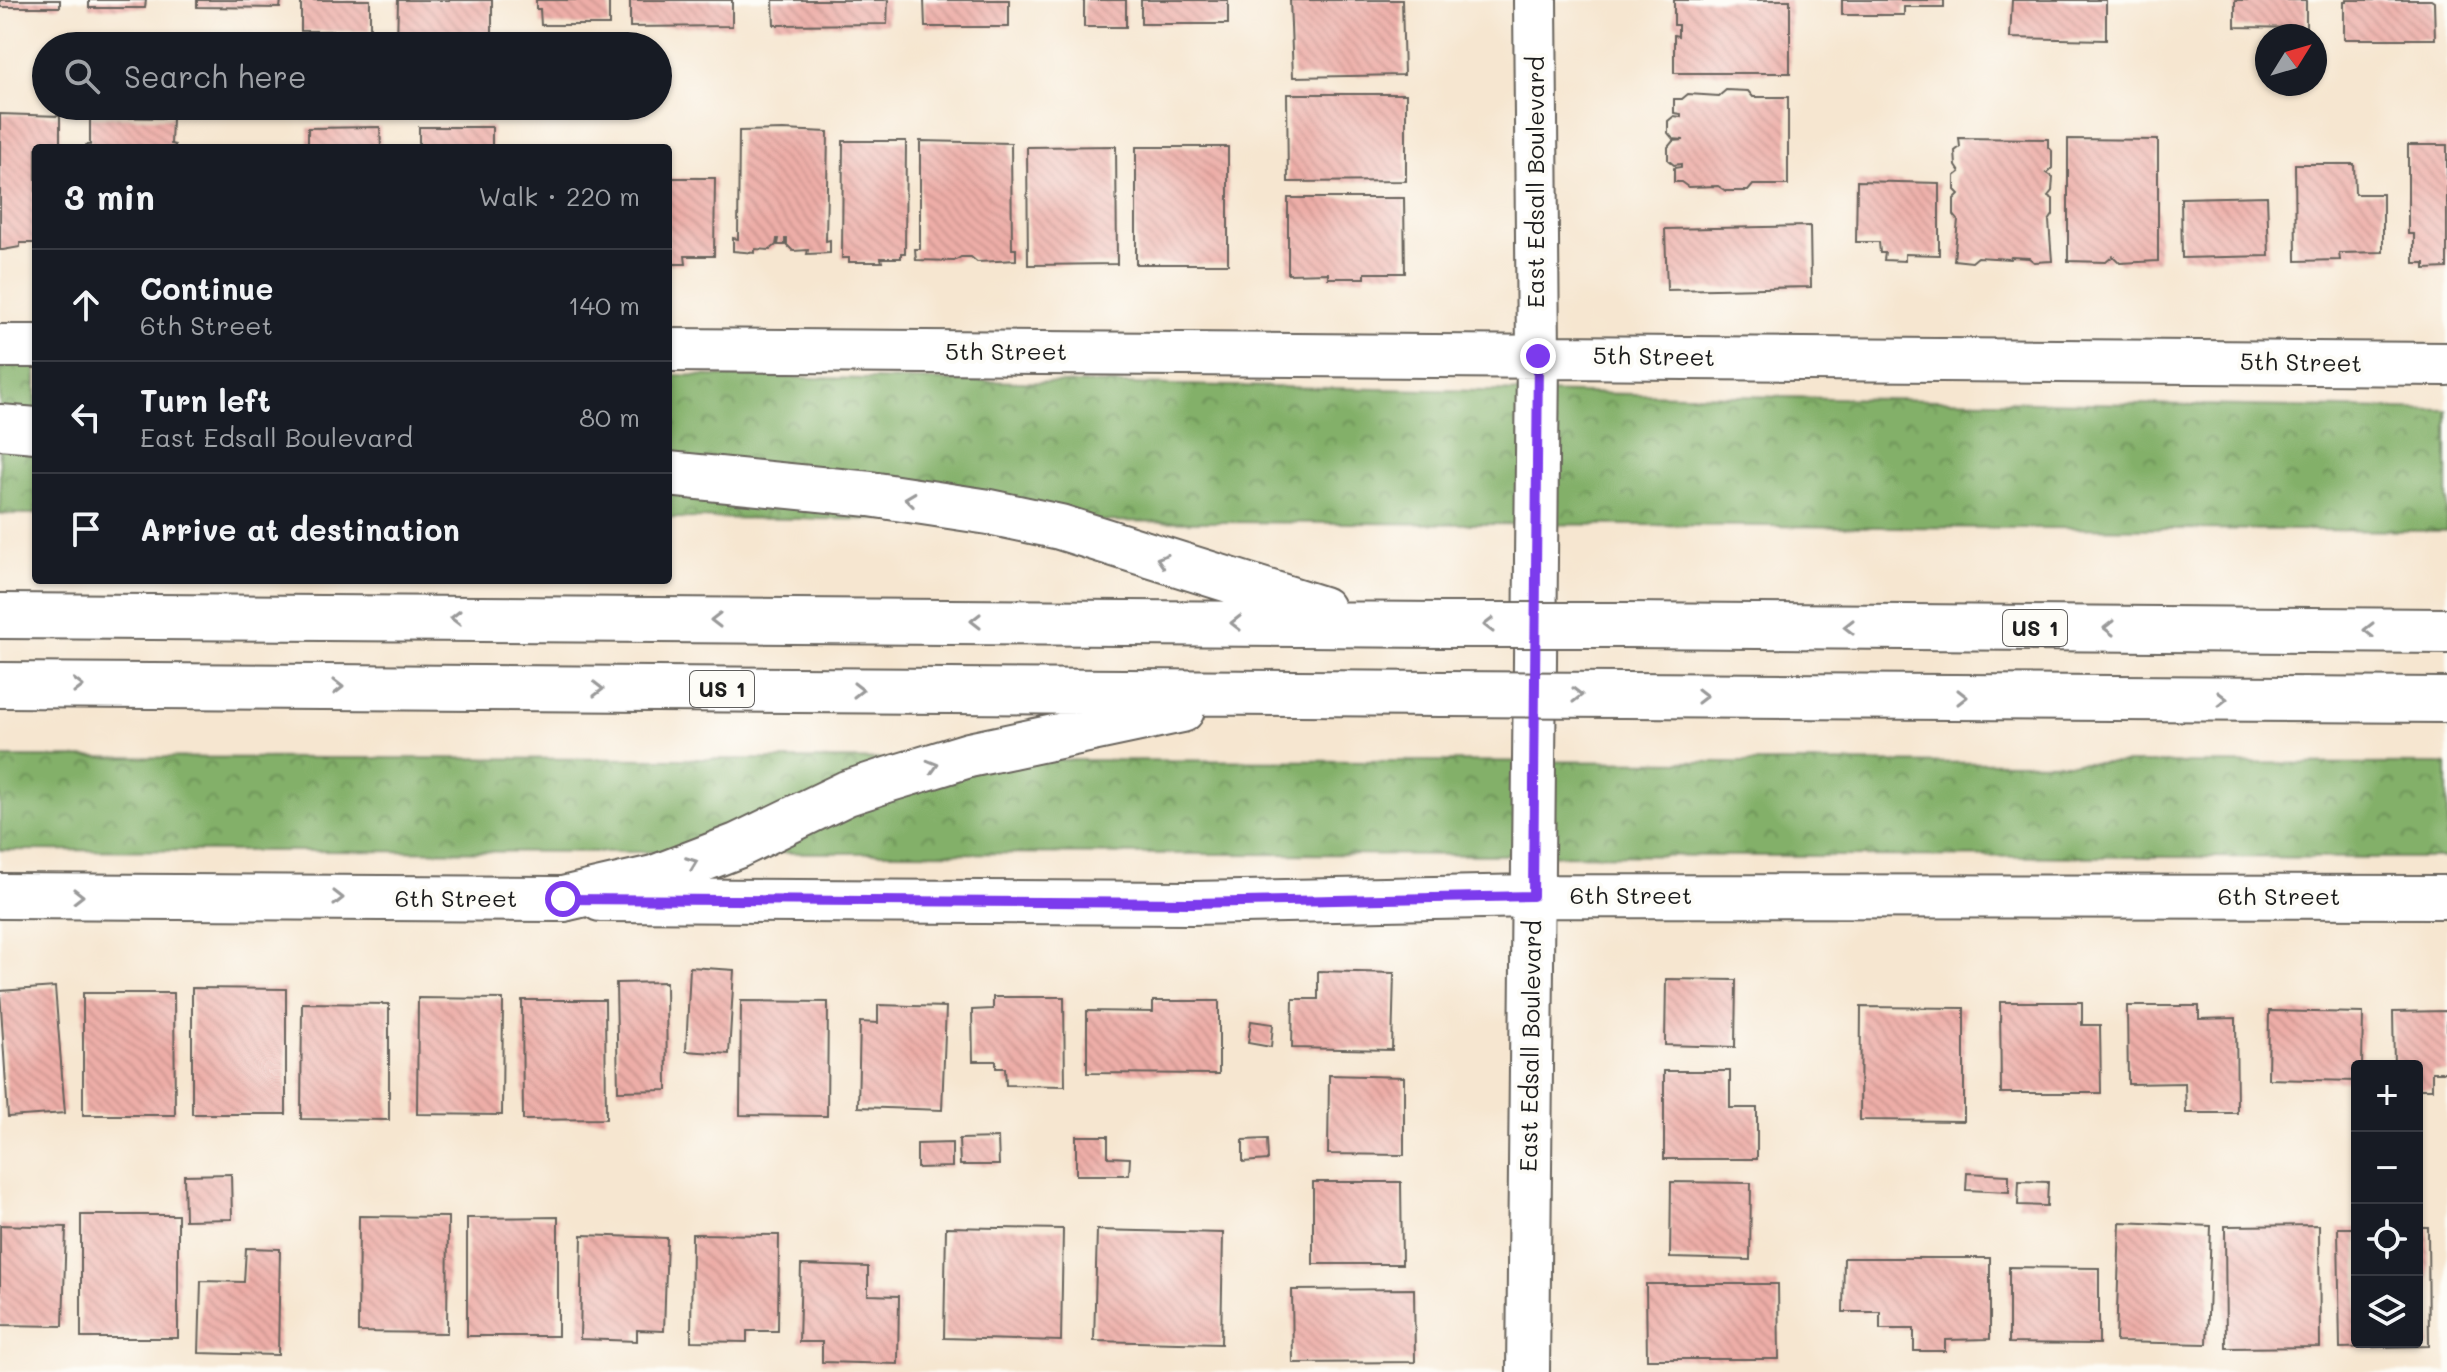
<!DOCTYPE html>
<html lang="en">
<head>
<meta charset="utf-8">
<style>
	body { margin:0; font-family:Mali,sans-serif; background:#242831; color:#f1f3f6 }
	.controls { position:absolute; right:24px; bottom:24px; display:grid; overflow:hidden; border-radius:8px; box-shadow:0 2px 6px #0004 }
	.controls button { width:72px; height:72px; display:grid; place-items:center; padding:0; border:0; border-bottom:2px solid #363941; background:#171b24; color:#f1f3f6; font:40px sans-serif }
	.compass { position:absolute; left:2255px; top:24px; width:72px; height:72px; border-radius:50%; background:#171b24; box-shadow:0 2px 6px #0004; rotate:53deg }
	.stop { position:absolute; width:24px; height:24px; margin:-18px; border:6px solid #7c3aed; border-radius:50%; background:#fff }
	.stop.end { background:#7c3aed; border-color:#fff; box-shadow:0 2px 8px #0008 }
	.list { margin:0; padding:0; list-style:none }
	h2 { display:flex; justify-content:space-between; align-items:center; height:104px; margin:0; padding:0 32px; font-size:34px }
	h2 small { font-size:26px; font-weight:400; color:#9ea1a6 }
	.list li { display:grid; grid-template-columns:52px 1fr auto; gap:24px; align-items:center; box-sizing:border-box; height:112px; padding:0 32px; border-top:2px solid #363941 }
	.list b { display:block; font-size:30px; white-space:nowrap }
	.list p { margin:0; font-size:26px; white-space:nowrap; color:#9ea1a6 }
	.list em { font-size:26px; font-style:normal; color:#9ea1a6 }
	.icon { flex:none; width:44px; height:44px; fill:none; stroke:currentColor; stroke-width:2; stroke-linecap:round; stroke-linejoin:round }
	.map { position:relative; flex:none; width:2447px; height:1372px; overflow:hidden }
	.search { position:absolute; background:#171b24; box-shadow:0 2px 6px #0004; left:32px; top:32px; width:640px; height:88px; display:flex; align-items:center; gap:20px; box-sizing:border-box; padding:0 28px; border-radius:44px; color:#9ea1a6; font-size:30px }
	.panel { position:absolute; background:#171b24; box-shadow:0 2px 6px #0004; left:32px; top:144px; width:640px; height:440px; border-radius:8px }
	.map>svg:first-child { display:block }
	.forest { fill:url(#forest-crowns); stroke:#506642; stroke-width:2 }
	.building { fill:url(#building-back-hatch) }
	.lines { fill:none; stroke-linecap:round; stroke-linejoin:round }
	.minor-casing { stroke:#68635b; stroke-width:46 }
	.secondary-casing { stroke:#68635b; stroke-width:48 }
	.motorway-casing { stroke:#68635b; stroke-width:48 }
	.minor { stroke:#fff; stroke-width:42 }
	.secondary { stroke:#fff; stroke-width:44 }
	.motorway { stroke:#fff; stroke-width:44 }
	.motorway-bridge-casing { stroke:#68635b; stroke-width:48; stroke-linecap:butt }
	.motorway-bridge { stroke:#fff; stroke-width:44 }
	.oneway { stroke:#999 }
	.route { stroke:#7c3aed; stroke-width:10 }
	.labels { text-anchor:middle; stroke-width:8; stroke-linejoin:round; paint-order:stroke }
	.shield { fill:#fdfcf7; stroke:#605f5e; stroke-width:2 }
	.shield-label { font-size:22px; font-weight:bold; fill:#1c1c1c }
	.street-label { font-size:24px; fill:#1c1c1c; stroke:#fdfcf7 }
</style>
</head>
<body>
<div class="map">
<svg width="2447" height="1372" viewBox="0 0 2447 1372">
	<defs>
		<pattern id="forest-crowns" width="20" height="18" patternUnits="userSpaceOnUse" patternTransform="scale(2)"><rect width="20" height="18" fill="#83b069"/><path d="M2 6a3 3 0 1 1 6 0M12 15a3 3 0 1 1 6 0" fill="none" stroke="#6a8e56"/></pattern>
		<pattern id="building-back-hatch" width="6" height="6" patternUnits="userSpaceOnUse" patternTransform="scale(2)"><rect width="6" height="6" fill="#edada7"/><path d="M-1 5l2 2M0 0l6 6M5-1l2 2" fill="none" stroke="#cb948f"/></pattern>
	</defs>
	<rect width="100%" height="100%" fill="#fdfcf7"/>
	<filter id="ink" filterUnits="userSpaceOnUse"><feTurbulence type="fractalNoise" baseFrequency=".0125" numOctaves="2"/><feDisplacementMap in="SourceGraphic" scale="16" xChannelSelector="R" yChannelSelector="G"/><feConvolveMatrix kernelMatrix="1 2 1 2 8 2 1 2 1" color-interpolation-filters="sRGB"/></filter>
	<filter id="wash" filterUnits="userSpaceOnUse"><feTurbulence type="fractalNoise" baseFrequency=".006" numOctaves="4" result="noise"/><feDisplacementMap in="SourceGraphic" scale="32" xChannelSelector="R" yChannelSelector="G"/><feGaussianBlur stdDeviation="1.8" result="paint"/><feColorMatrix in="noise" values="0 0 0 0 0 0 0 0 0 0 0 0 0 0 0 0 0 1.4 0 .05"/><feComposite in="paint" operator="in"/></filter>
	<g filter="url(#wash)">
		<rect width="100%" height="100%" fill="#f6e6d0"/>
		<path class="forest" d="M 0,361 L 36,362 L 36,514 L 0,514 Z
			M 668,375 L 2447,410 L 2447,531 L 668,518 Z
			M 0,757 L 2447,764 L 2447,858 L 0,850 Z"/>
		<g id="blocks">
			<path class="building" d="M 0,0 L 60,0 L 60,7 L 0,7 Z
				M 89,0 L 146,0 L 145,8 L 89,8 Z
				M 197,0 L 281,0 L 280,8 L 197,7 Z
				M 301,0 L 370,0 L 370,31 L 301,31 Z
				M 398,0 L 492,0 L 492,46 L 397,46 Z
				M 536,0 L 609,0 L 609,25 L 541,25 L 540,9 L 536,9 Z
				M 630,0 L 732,0 L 732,26 L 630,27 Z
				M 773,0 L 888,0 L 887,24 L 774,25 Z
				M 924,0 L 1009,0 L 1009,27 L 925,27 Z
				M 1084,0 L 1126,0 L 1126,27 L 1084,27 Z
				M 1141,0 L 1228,0 L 1228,24 L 1141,24 Z
				M 1290,0 L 1402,0 L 1404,75 L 1293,77 Z
				M 1674,0 L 1790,0 L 1790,73 L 1674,73 L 1674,35 L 1678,36 L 1678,25 L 1674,25 Z
				M 1842,0 L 1944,0 L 1944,7 L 1904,7 L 1904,15 L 1842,15 Z
				M 2012,0 L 2106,0 L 2106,40 L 2010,38 Z
				M 2235,0 L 2306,0 L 2306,28 L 2235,27 Z
				M 2347,0 L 2431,0 L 2434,2 L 2435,39 L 2344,39 L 2344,2 L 2347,2 Z
				M 1726,90 L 1748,91 L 1753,97 L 1788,97 L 1788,185 L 1753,185 L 1748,191 L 1726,191 L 1718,186 L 1688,187 L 1681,182 L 1674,182 L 1674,168 L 1681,167 L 1681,164 L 1674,165 L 1668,160 L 1668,147 L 1673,141 L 1684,140 L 1673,139 L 1668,133 L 1668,121 L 1674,116 L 1681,117 L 1681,114 L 1674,113 L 1674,99 L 1682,99 L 1688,94 L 1719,96 Z
				M 1287,94 L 1406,94 L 1406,181 L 1288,182 Z
				M 0,114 L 60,116 L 60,148 L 36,148 L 36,243 L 20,243 L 20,247 L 3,250 L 0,250 Z
				M 90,117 L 172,118 L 171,144 L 175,145 L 175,148 L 86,148 L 86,145 L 90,145 Z
				M 380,127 L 381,148 L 308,148 L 308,128 Z
				M 419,127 L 492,127 L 492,148 L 419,148 Z
				M 783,130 L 828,132 L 826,241 L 830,240 L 830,253 L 807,254 L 808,250 L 793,251 L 787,245 L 787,239 L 785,239 L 785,245 L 778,245 L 779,239 L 777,239 L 776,245 L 770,250 L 755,249 L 755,253 L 733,251 L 733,238 L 738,239 L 739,131 Z
				M 1959,138 L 2048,139 L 2048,147 L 2052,151 L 2052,168 L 2047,173 L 2053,177 L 2052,191 L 2048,196 L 2053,199 L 2053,215 L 2049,221 L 2052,261 L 2034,262 L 2029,258 L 2011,257 L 2010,259 L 1978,257 L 1972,262 L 1954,260 L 1958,220 L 1954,215 L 1954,199 L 1959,194 L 1955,190 L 1955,176 L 1960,172 L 1956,166 L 1955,151 L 1960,147 Z
				M 2068,139 L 2158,140 L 2158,261 L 2120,263 L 2113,256 L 2106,262 L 2068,261 Z
				M 843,141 L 906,141 L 905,253 L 901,253 L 901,258 L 881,258 L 882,262 L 849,262 L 849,258 L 842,258 Z
				M 920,141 L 1011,143 L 1012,249 L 1016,249 L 1016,260 L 977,262 L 971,257 L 961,257 L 954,261 L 916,260 L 915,249 L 920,249 Z
				M 2408,145 L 2447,145 L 2447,268 L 2425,269 L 2425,263 L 2414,263 L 2414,234 L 2408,234 Z
				M 1116,146 L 1117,264 L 1028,265 L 1027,147 Z
				M 1136,147 L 1228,147 L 1228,264 L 1136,264 Z
				M 2295,164 L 2354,164 L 2355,194 L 2383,194 L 2383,252 L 2339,253 L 2340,260 L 2296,261 Z
				M 668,178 L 715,178 L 714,256 L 685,256 L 686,264 L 668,264 Z
				M 1857,181 L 1939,183 L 1939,255 L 1905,254 L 1905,261 L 1884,260 L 1885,253 L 1880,253 L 1879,242 L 1856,242 Z
				M 2267,196 L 2269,256 L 2182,258 L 2181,198 Z
				M 1288,198 L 1404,198 L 1405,273 L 1365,273 L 1365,278 L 1328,278 L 1328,273 L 1288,274 Z
				M 1810,226 L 1811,287 L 1667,290 L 1665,229 Z
				M 690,967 L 734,970 L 729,1054 L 686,1051 Z
				M 1318,971 L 1394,973 L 1392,1050 L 1292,1048 L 1293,999 L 1318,999 Z
				M 1666,979 L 1736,980 L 1735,1047 L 1665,1045 Z
				M 666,982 L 667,1090 L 618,1091 L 616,983 Z
				M 55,987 L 65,1113 L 8,1117 L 0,991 Z
				M 192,988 L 286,989 L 286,1114 L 192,1114 Z
				M 83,993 L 174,993 L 175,1115 L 83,1115 Z
				M 993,997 L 1064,997 L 1065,1086 L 1006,1085 L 1005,1068 L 996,1068 L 996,1061 L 973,1061 L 972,1010 L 993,1009 Z
				M 418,998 L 503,999 L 502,1115 L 417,1114 Z
				M 522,1000 L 605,1000 L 606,1119 L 523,1120 Z
				M 741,1001 L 828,1002 L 827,1116 L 740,1115 Z
				M 1153,1001 L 1219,1001 L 1219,1074 L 1087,1073 L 1087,1011 L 1153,1012 Z
				M 2000,1002 L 2082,1002 L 2082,1025 L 2100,1025 L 2101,1093 L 2001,1093 Z
				M 302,1003 L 389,1004 L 389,1120 L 301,1119 Z
				M 878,1005 L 946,1007 L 942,1110 L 858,1107 L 860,1022 L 878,1023 Z
				M 2127,1006 L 2199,1006 L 2199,1019 L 2236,1018 L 2237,1113 L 2186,1113 L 2185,1083 L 2128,1084 Z
				M 1861,1007 L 1964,1008 L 1964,1121 L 1860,1120 Z
				M 2269,1011 L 2363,1013 L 2362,1066 L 2357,1066 L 2357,1081 L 2268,1079 Z
				M 2447,1011 L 2447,1072 L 2432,1072 L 2432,1089 L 2417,1089 L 2417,1066 L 2394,1066 L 2393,1012 Z
				M 1251,1021 L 1273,1024 L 1271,1047 L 1248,1043 Z
				M 1664,1071 L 1730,1071 L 1730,1108 L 1757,1108 L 1757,1159 L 1664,1159 Z
				M 1329,1075 L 1404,1077 L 1404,1155 L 1328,1154 Z
				M 1076,1136 L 1108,1136 L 1108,1157 L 1130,1158 L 1129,1175 L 1076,1175 Z
				M 998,1138 L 999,1165 L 960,1165 L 959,1139 Z
				M 1267,1139 L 1268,1160 L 1243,1162 L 1243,1140 Z
				M 952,1143 L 952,1167 L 917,1168 L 917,1144 Z
				M 1967,1173 L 2009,1175 L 2009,1192 L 1966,1190 Z
				M 231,1174 L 232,1219 L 185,1220 L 184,1175 Z
				M 2019,1181 L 2048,1182 L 2047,1206 L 2018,1205 Z
				M 1313,1182 L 1401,1182 L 1402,1264 L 1313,1264 Z
				M 1671,1182 L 1751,1183 L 1750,1260 L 1670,1258 Z
				M 81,1215 L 178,1215 L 178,1338 L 81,1338 Z
				M 359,1216 L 448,1217 L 447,1333 L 358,1332 Z
				M 558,1217 L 558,1336 L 467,1336 L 467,1218 Z
				M 2120,1222 L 2211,1226 L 2207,1344 L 2116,1342 Z
				M 0,1225 L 66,1227 L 63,1326 L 0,1325 Z
				M 2319,1225 L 2320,1347 L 2226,1348 L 2225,1226 Z
				M 946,1227 L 1063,1229 L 1061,1341 L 944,1338 Z
				M 2417,1227 L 2428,1227 L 2429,1346 L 2340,1348 L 2338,1228 L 2357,1228 L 2357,1342 L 2417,1342 Z
				M 1097,1230 L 1223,1233 L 1221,1344 L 1094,1341 Z
				M 692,1234 L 779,1235 L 778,1331 L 747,1331 L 747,1342 L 691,1341 Z
				M 582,1235 L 667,1238 L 664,1331 L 637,1330 L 637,1341 L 580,1339 Z
				M 246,1248 L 280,1249 L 278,1355 L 199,1353 L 201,1281 L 244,1282 Z
				M 1844,1258 L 1990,1258 L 1990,1339 L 1945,1340 L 1945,1351 L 1914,1351 L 1914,1329 L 1880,1329 L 1880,1312 L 1843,1312 Z
				M 801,1265 L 868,1267 L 868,1295 L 899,1296 L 898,1364 L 822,1362 L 822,1342 L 799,1342 Z
				M 2009,1267 L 2099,1268 L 2099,1344 L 2009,1343 Z
				M 1646,1284 L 1778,1284 L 1779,1359 L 1647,1359 Z
				M 1414,1289 L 1415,1362 L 1293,1363 L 1292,1290 Z"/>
		</g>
	</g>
	<g filter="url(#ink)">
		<use href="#blocks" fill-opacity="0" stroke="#68635b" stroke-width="2"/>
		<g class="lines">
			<g class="minor-casing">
				<path id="minor" d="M 0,346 L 36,346
					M 668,350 L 2447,364
					M 600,900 L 1191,903 L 1533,896 L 2447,897
					M 1528,1372 L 1538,356 L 1535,0"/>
			</g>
			<g class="secondary-casing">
				<path id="secondary" d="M 0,896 L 563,899"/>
			</g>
			<g class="motorway-casing">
				<path id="motorway" d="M 0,427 L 36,430
					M 668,474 L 870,494 L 989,512 L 1060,527 L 1322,609
					M 0,616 L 1444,625
					M 1623,625 L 2447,631
					M 0,685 L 1443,694
					M 1624,695 L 2447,700
					M 563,899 L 654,878 L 737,846 L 847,793 L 890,779 L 969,755 L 1182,710"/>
			</g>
			<use href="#minor" class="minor"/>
			<use href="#secondary" class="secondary"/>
			<use href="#motorway" class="motorway"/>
			<g class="motorway-bridge-casing">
				<path id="motorway-bridge" d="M 1444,625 L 1623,625
					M 1443,694 L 1624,695"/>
			</g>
			<use href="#motorway-bridge" class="motorway-bridge"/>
		</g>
		<defs><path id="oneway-chevron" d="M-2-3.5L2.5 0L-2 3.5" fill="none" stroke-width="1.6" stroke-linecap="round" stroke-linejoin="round" transform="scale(2)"/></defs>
		<g class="oneway">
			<use href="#oneway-chevron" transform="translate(910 499) rotate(-173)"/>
			<use href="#oneway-chevron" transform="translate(1162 560) rotate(-162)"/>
			<use href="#oneway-chevron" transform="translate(456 618) rotate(-180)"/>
			<use href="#oneway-chevron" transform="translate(716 620) rotate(-180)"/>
			<use href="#oneway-chevron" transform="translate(976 621) rotate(-180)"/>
			<use href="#oneway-chevron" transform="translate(1236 623) rotate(-180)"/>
			<use href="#oneway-chevron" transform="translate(1489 625) rotate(-180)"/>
			<use href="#oneway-chevron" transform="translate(1849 627) rotate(-180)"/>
			<use href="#oneway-chevron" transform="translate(2109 628) rotate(-180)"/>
			<use href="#oneway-chevron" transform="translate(2369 630) rotate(-180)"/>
			<use href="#oneway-chevron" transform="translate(78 686)"/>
			<use href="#oneway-chevron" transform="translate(338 687)"/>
			<use href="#oneway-chevron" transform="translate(598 689)"/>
			<use href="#oneway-chevron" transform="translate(858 690)"/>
			<use href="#oneway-chevron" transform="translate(1577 695)"/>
			<use href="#oneway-chevron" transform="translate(1702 696)"/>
			<use href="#oneway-chevron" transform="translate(1962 697)"/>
			<use href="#oneway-chevron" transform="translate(2222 699)"/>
			<use href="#oneway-chevron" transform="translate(933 766) rotate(-16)"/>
			<use href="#oneway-chevron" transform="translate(692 863) rotate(-21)"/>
			<use href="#oneway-chevron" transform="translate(78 896)"/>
			<use href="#oneway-chevron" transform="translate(338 898)"/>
		</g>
	</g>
	<g class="lines" filter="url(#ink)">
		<path class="route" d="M 563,899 L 1191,903 L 1533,896 L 1538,356"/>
	</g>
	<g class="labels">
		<g class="shield">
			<rect x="2003" y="610" width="64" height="36" rx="6"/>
			<rect x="690" y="671" width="64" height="36" rx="6"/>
		</g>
		<g class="shield-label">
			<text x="2035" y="636">US 1</text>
			<text x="722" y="697">US 1</text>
		</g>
		<g class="street-label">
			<text transform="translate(1536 182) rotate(-90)" y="8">East Edsall Boulevard</text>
			<text x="1006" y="360">5th Street</text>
			<text transform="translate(1654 357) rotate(1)" y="8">5th Street</text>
			<text transform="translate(2301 363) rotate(1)" y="8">5th Street</text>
			<text x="1631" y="904">6th Street</text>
			<text x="2279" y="905">6th Street</text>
			<text x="456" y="907">6th Street</text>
			<text transform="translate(1531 1046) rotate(-89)" y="8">East Edsall Boulevard</text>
		</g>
	</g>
</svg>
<div class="controls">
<button>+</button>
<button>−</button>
<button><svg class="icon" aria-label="locate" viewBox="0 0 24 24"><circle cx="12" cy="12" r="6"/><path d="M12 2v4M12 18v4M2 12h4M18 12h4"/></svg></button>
<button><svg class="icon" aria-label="layers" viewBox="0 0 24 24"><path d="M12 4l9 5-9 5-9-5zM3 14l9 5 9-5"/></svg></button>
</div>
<svg class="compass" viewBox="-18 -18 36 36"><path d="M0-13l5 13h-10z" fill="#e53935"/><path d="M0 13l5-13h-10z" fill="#9ea1a6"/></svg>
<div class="stop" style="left:563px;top:899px"></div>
<div class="stop end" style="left:1538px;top:356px"></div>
<div class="search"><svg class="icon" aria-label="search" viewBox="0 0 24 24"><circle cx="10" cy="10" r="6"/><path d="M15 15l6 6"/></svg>Search here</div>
<section class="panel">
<h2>3 min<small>Walk · 220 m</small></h2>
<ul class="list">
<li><svg class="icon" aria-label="ahead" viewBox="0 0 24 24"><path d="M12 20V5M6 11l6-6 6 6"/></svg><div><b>Continue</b><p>6th Street</p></div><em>140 m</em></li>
<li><svg class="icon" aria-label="left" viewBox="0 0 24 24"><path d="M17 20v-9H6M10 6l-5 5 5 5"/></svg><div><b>Turn left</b><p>East Edsall Boulevard</p></div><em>80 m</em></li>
<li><svg class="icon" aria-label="arrive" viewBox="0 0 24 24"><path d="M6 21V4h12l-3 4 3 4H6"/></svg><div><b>Arrive at destination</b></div></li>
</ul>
</section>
</div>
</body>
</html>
